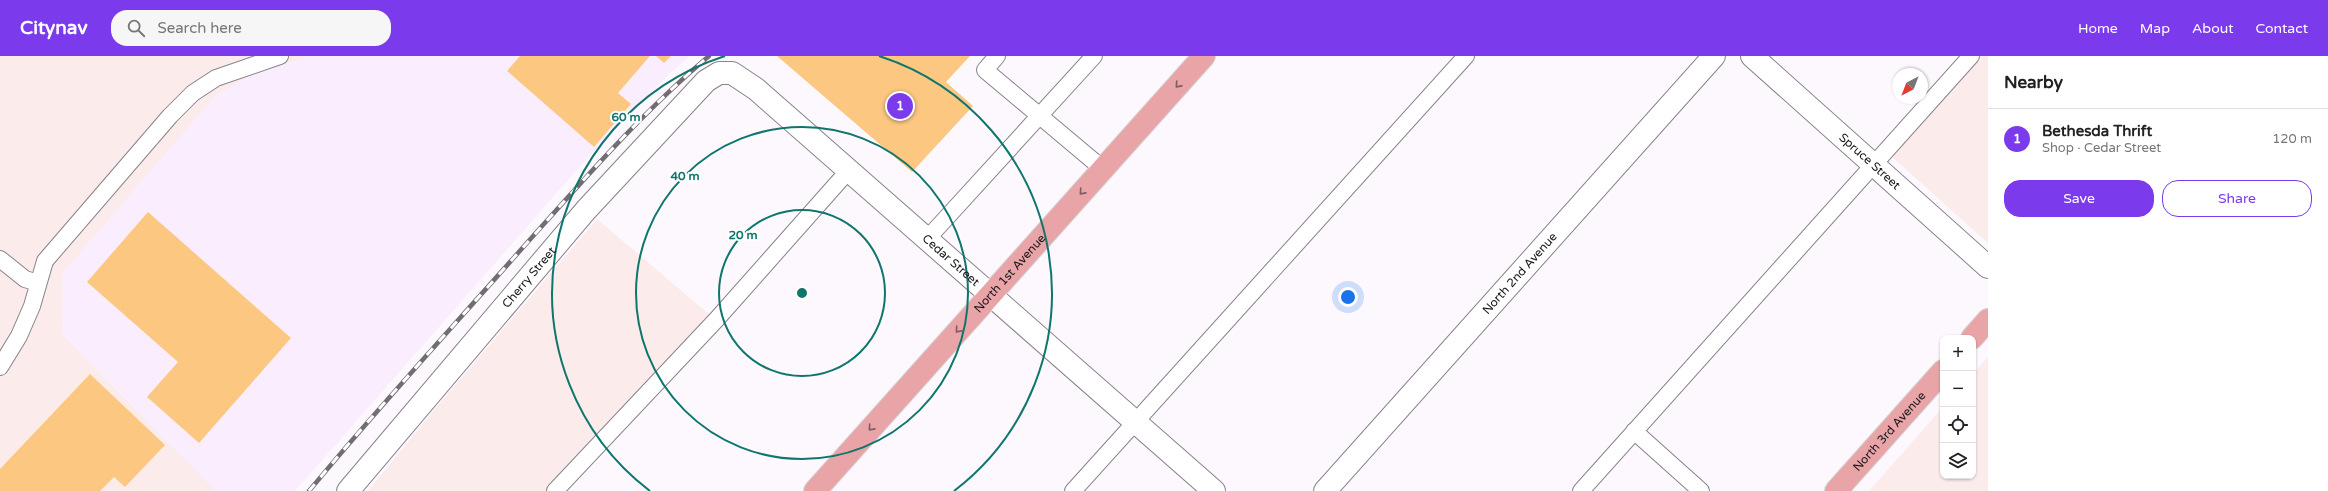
<!DOCTYPE html>
<html lang="en">
<head>
<meta charset="utf-8">
<style>
	body { margin:0; font-family:"Varela Round",sans-serif; background:#f6f6f6; color:#222 }
	.controls { position:absolute; right:12px; bottom:12px; display:grid; overflow:hidden; border-radius:8px; box-shadow:0 1px 3px #0004 }
	.controls button { width:36px; height:36px; display:grid; place-items:center; padding:0; border:0; border-bottom:1px solid #e0e0e0; background:#fff; color:#222; font:20px sans-serif }
	.compass { position:absolute; left:1892px; top:12px; width:36px; height:36px; border-radius:50%; background:#fff; box-shadow:0 1px 3px #0004; rotate:222deg }
	.you { position:absolute; left:1348px; top:241px; width:14px; height:14px; margin:-10px; border:3px solid #fff; border-radius:50%; background:#1a73e8; box-shadow:0 0 0 6px #1a73e833 }
	.badge { display:grid; place-items:center; width:26px; height:26px; border-radius:50%; background:#7c3aed; color:#fff; font-size:13px; font-weight:700 }
	.pin { position:absolute; translate:-50% -50%; border:2px solid #fff; box-shadow:0 1px 4px #0006 }
	.list { margin:0; padding:0; list-style:none }
	h2 { display:flex; justify-content:space-between; align-items:center; height:52px; margin:0; padding:0 16px; font-size:17px }
	h2 small { font-size:13px; font-weight:400; color:#767676 }
	.list li { display:grid; grid-template-columns:26px 1fr auto; gap:12px; align-items:center; box-sizing:border-box; height:60px; padding:0 16px; border-top:1px solid #e0e0e0 }
	.list b { display:block; font-size:15px; white-space:nowrap }
	.list p { margin:0; font-size:13px; white-space:nowrap; color:#767676 }
	.list em { font-size:13px; font-style:normal; color:#767676 }
	.actions { display:flex; gap:8px; padding:12px 16px }
	.actions a { flex:1; padding:9px 0; border:1px solid #7c3aed; border-radius:16px; text-align:center; font-size:14px; color:#7c3aed }
	.actions .main { background:#7c3aed; color:#fff }
	.icon { flex:none; width:22px; height:22px; fill:none; stroke:currentColor; stroke-width:2; stroke-linecap:round; stroke-linejoin:round }
	.map { position:relative; flex:none; width:1988px; height:435px; overflow:hidden }
	header { display:flex; align-items:center; gap:24px; box-sizing:border-box; height:56px; padding:0 20px; background:#7c3aed; color:#fff }
	header strong { font-size:19px }
	nav { display:flex; gap:22px; margin-inline-start:auto; font-size:14px }
	.search { width:280px; height:36px; background:#f6f6f6; display:flex; align-items:center; gap:10px; box-sizing:border-box; padding:0 14px; border-radius:16px; color:#767676; font-size:15px }
	main { display:flex }
	aside { flex:1; background:#fff }
	.map>svg:first-child { display:block }
	.commercial { fill:#fcebeb }
	.built { fill:#f9edfe }
	.building { fill:#fcc881 }
	.lines { fill:none; stroke-linecap:round; stroke-linejoin:round }
	.service-casing { stroke:#88828b; stroke-width:18 }
	.minor-casing { stroke:#88828b; stroke-width:24 }
	.primary-casing { stroke:#d6d5d6; stroke-width:24 }
	.service { stroke:#fff; stroke-width:16 }
	.minor { stroke:#fff; stroke-width:22 }
	.primary { stroke:#e8a4a7; stroke-width:22 }
	.rail-casing { stroke:#716d72; stroke-width:4.5 }
	.rail { stroke:#fff; stroke-width:3; stroke-dasharray:9; stroke-linecap:butt }
	.oneway { stroke:#805d60 }
	.ring { fill:none; stroke:#0f766e; stroke-width:2 }
	.labels { text-anchor:middle; stroke-width:4; stroke-linejoin:round; paint-order:stroke }
	.street-label { font-size:12px; fill:#19161a; stroke:#fff }
	.centre { fill:#0f766e; stroke:#fff; stroke-width:2 }
	.ring-label { font-size:12px; text-anchor:middle; font-weight:bold; fill:#0f766e; stroke:#fff; stroke-width:4; stroke-linejoin:round; paint-order:stroke }
</style>
</head>
<body>
<header>
<strong>Citynav</strong>
<div class="search"><svg class="icon" aria-label="search" viewBox="0 0 24 24"><circle cx="10" cy="10" r="6"/><path d="M15 15l6 6"/></svg>Search here</div>
<nav><a>Home</a><a>Map</a><a>About</a><a>Contact</a></nav>
</header>
<main>
<div class="map">
<svg width="1988" height="435" viewBox="0 0 1988 435">
	<rect width="100%" height="100%" fill="#fcf8fe"/>
	<path class="commercial" d="M 0,0 L 310,0 L 251,19 L 62,278 L 216,435 L 0,435 Z
		M 1982,0 L 1988,0 L 1988,187 L 1891,100 Z
		M 597,163 L 711,260 L 546,435 L 368,435 L 439,348 Z
		M 1988,301 L 1988,435 L 1869,435 L 1943,351 L 1943,420 L 1973,420 L 1973,318 Z"/>
	<path class="built" d="M 310,0 L 690,0 L 672,15 L 581,109 L 295,435 L 216,435 L 62,278 L 63,216 L 216,39 L 251,19 Z"/>
	<path class="building" d="M 520,0 L 650,0 L 618,37 L 631,48 L 594,91 L 507,15 Z
		M 656,0 L 671,0 L 664,7 Z
		M 777,0 L 970,0 L 946,26 L 973,50 L 912,116 Z
		M 148,156 L 291,282 L 199,387 L 147,341 L 178,306 L 87,226 Z
		M 90,318 L 165,389 L 125,431 L 114,421 L 100,435 L 0,435 L 0,413 Z"/>
	<g class="lines">
		<g class="service-casing">
			<path id="service" d="M 997,0 L 985,14 L 1103,113
				M 927,183 L 1094,0
				M 0,203 L 25,223 L 38,227
				M 0,311 L 19,280 L 32,250 L 45,205 L 170,60 L 193,37 L 216,22 L 280,0
				M 1634,375 L 1701,435
				M 555,435 L 716,264 L 849,114
				M 1073,435 L 1466,0
				M 1581,435 L 1971,0"/>
		</g>
		<g class="minor-casing">
			<g id="minor">
				<path id="s1" d="M 1752,0 L 1988,211"/>
				<path id="s2" d="M 348,435 L 586,154 L 706,25 L 719,17 L 732,17 L 756,33 L 1214,435"/>
				<path id="s3" d="M 1325,435 L 1714,0"/>
			</g>
		</g>
		<g class="primary-casing">
			<g id="primary">
				<path d="M 1972,282 L 1988,264"/>
				<path id="s4" d="M 815,435 L 1204,0"/>
				<path id="s5" d="M 1836,435 L 1943,315"/>
			</g>
		</g>
		<use href="#service" class="service"/>
		<use href="#minor" class="minor"/>
		<use href="#primary" class="primary"/>
		<g class="rail-casing">
			<path id="rail" d="M 309,435 C 376,354 448,276 518,197 C 579,129 639,59 709,0"/>
		</g>
		<use href="#rail" class="rail"/>
	</g>
	<defs><path id="oneway-chevron" d="M-2-3.5L2.5 0L-2 3.5" fill="none" stroke-width="1.6" stroke-linecap="round" stroke-linejoin="round"/></defs>
	<g class="oneway">
		<use href="#oneway-chevron" transform="translate(1178 29) rotate(132)"/>
		<use href="#oneway-chevron" transform="translate(1082 136) rotate(132)"/>
		<use href="#oneway-chevron" transform="translate(958 274) rotate(132)"/>
		<use href="#oneway-chevron" transform="translate(871 372) rotate(132)"/>
	</g>
	<g class="ring">
		<circle cx="802" cy="237" r="83"/>
		<circle cx="802" cy="237" r="166"/>
		<path d="M650 435A249 249 0 0 1 725 0M879 0A249 249 0 0 1 954 435"/>
	</g>
	<g class="labels">
		<g class="street-label">
			<text dy="4" stroke="none"><textPath href="#s1" startOffset="158">Spruce Street</textPath></text>
			<text dy="4" stroke="none"><textPath href="#s2" startOffset="861">Cedar Street</textPath></text>
			<text dy="4" stroke="none"><textPath href="#s4" startOffset="292">North 1st Avenue</textPath></text>
			<text dy="4" stroke="none"><textPath href="#s3" startOffset="292">North 2nd Avenue</textPath></text>
			<text dy="4" stroke="none"><textPath href="#s2" startOffset="280">Cherry Street</textPath></text>
			<text dy="4" stroke="none"><textPath href="#s5" startOffset="80">North 3rd Avenue</textPath></text>
		</g>
	</g>
	<circle cx="802" cy="237" r="6" class="centre"/>
	<g class="ring-label">
		<text x="626" y="65">60 m</text>
		<text x="685" y="124">40 m</text>
		<text x="743" y="183">20 m</text>
	</g>
</svg>
<div class="controls">
<button>+</button>
<button>−</button>
<button><svg class="icon" aria-label="locate" viewBox="0 0 24 24"><circle cx="12" cy="12" r="6"/><path d="M12 2v4M12 18v4M2 12h4M18 12h4"/></svg></button>
<button><svg class="icon" aria-label="layers" viewBox="0 0 24 24"><path d="M12 4l9 5-9 5-9-5zM3 14l9 5 9-5"/></svg></button>
</div>
<svg class="compass" viewBox="-18 -18 36 36"><path d="M0-13l5 13h-10z" fill="#e53935"/><path d="M0 13l5-13h-10z" fill="#767676"/></svg>
<div class="you"></div>
<div class="pin badge" style="left:900px;top:50px">1</div>
</div>
<aside>
<h2>Nearby<small></small></h2>
<ul class="list">
<li><span class="badge">1</span><div><b>Bethesda Thrift</b><p>Shop · Cedar Street</p></div><em>120 m</em></li>
</ul>
<div class="actions"><a class="main">Save</a><a>Share</a></div>
</aside>
</main>
</body>
</html>
